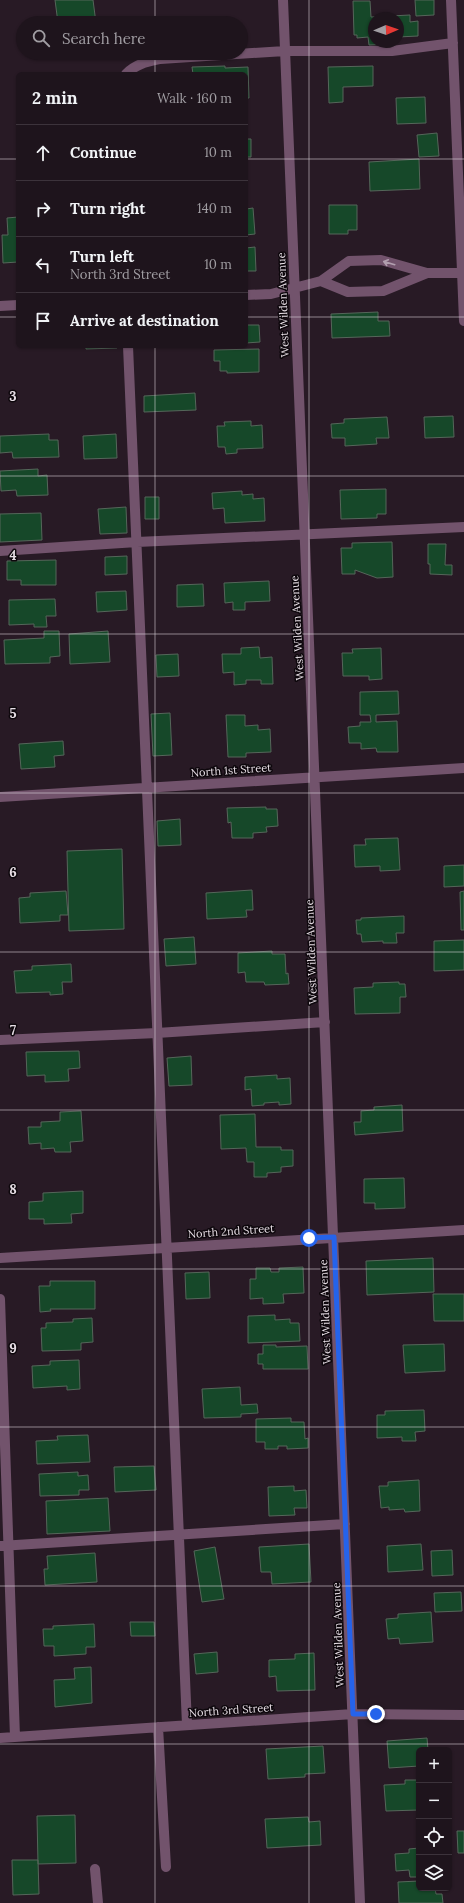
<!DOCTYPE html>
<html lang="en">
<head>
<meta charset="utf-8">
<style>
	body { margin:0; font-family:Lora,serif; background:#261d25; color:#f1f3f6 }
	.controls { position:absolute; right:12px; bottom:12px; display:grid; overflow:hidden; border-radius:6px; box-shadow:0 1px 3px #0004 }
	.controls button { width:36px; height:36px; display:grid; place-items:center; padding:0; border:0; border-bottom:1px solid #3c333b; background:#1e141c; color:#f1f3f6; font:20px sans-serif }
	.compass { position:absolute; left:368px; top:12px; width:36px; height:36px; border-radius:50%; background:#1e141c; box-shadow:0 1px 3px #0004; rotate:88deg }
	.stop { position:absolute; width:12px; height:12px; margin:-9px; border:3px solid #2563eb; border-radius:50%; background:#fff }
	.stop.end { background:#2563eb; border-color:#fff; box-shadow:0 1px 4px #0008 }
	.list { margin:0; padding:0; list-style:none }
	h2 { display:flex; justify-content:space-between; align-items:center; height:52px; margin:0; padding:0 16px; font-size:17px }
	h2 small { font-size:13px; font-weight:400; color:#a19ea3 }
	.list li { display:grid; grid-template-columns:26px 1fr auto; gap:12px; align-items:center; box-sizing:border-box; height:56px; padding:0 16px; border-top:1px solid #3c333b }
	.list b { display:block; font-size:15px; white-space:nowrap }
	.list p { margin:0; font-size:13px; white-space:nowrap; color:#a19ea3 }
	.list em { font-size:13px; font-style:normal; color:#a19ea3 }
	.icon { flex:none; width:22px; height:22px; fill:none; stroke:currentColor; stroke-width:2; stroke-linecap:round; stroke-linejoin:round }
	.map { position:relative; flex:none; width:464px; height:1903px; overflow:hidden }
	.search { position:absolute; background:#1e141c; box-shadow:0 1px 3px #0004; left:16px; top:16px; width:232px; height:44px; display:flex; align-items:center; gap:10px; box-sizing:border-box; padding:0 14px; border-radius:22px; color:#a19ea3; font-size:15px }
	.panel { position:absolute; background:#1e141c; box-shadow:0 1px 3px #0004; left:16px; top:72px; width:232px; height:276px; border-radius:6px }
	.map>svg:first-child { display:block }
	.building { fill:#164829; stroke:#55665a }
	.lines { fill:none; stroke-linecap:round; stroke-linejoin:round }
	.minor { stroke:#72536c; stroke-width:10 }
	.oneway { stroke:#b29faf }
	.route { stroke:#2563eb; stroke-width:5 }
	.grid { fill:none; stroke:#e7dee5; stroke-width:1; stroke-opacity:0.55 }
	.labels { text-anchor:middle; stroke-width:3; stroke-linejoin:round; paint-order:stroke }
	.street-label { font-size:11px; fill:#e7dee5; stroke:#0d070c }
	.grid-label { font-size:13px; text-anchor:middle; font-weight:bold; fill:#e7dee5; stroke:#0d070c; stroke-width:3; stroke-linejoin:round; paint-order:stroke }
</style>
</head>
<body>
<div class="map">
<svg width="464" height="1903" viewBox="0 0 464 1903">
	<rect width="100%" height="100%" fill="#281a25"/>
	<path class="building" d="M 55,0 L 93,0 L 96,23 L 58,23 Z
		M 415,0 L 434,0 L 434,15 L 416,16 Z
		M 353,1 L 370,1 L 371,17 L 410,15 L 410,22 L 418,21 L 418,36 L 398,37 L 398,18 L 374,18 L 374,42 L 396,42 L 396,44 L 369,45 L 368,37 L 357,38 L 357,35 L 354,35 Z
		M 225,66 L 225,68 L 248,67 L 249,98 L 246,98 L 246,74 L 193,74 L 192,67 Z
		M 373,66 L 373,86 L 343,87 L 343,102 L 329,103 L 328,67 Z
		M 425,97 L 426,123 L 397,124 L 396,98 Z
		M 437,133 L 439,156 L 419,157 L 417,135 Z
		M 246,139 L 251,139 L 251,157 L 246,157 Z
		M 419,159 L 420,189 L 370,191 L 369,162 Z
		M 329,205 L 357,205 L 357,230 L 348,230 L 348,234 L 329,234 Z
		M 253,208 L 255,234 L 246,235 L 246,209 Z
		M 18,217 L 18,262 L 3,263 L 2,235 L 8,235 L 7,218 Z
		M 255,247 L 256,271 L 246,271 L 246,248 Z
		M 378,312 L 378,321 L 389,321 L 390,336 L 332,338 L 331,314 Z
		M 246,325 L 259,325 L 260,342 L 246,343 Z
		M 86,346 L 117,346 L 117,348 L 86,349 Z
		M 259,349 L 259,372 L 227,373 L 227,371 L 220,371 L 220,361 L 214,361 L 214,350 Z
		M 195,393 L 196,410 L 144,412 L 144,396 Z
		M 453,416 L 454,437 L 425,438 L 424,417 Z
		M 387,417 L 389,438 L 376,438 L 377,444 L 345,446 L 345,438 L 332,438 L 331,424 L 344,423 L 344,419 Z
		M 251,421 L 251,426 L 262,425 L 263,448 L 237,449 L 237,453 L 226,454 L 225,447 L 218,447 L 217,426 L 225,426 L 224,422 Z
		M 49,434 L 49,440 L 58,440 L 59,457 L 13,458 L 12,452 L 0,453 L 0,436 Z
		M 116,434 L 117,458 L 84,459 L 83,436 Z
		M 38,469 L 38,476 L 47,475 L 48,495 L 17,496 L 16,490 L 1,491 L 0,471 Z
		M 386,489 L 386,514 L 377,514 L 377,518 L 341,519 L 340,490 Z
		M 242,491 L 242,495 L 253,494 L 253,499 L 264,498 L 265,521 L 225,523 L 224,508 L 213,509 L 212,493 Z
		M 145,497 L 159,497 L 159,519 L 145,519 Z
		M 126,507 L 127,533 L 100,534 L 98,509 Z
		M 41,513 L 42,540 L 0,542 L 0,514 Z
		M 392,542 L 393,577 L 377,578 L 355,570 L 355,574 L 342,574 L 341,548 L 352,548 L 352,543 Z
		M 428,544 L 446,544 L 445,565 L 452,565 L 452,575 L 430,574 L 430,564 L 428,564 Z
		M 127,556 L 127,574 L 105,575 L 105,557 Z
		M 56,560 L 56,585 L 21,585 L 21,580 L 7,580 L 7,561 Z
		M 269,581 L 270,601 L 245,602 L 245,610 L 233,610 L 233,602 L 225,603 L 224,583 Z
		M 203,584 L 204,606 L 177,607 L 177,585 Z
		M 126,591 L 127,610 L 97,612 L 96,592 Z
		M 55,599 L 56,616 L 46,616 L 47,627 L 34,627 L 34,624 L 9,625 L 9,600 Z
		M 44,631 L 59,631 L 60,656 L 50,657 L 50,663 L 5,664 L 4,640 L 44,638 Z
		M 108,631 L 110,662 L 70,664 L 69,634 Z
		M 259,647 L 260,658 L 272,657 L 273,684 L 261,684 L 261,680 L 246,680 L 246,684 L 234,685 L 234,672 L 223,673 L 222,654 L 241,654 L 241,648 Z
		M 381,648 L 382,679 L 369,680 L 369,676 L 343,676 L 342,653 L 353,653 L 352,649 Z
		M 178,654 L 179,676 L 157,677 L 156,655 Z
		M 398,691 L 399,714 L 376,715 L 376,722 L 397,721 L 398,752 L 377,752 L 376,748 L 361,749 L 361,743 L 349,743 L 348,727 L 360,726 L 360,722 L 371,722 L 370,715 L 360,715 L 360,692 Z
		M 170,713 L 172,755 L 153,756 L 151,714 Z
		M 226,715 L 245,715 L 245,726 L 258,725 L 258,730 L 270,729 L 271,752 L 246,753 L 246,757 L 228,757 Z
		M 63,741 L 64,755 L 54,756 L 55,767 L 21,769 L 19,744 Z
		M 266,807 L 266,809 L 277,809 L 278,826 L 266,827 L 267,832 L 253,833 L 253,838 L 232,838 L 231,822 L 228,823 L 227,808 Z
		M 180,819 L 181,845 L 158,846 L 157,821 Z
		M 398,838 L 400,870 L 380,871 L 380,866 L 355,867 L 354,845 L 366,845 L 365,839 Z
		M 122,849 L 124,929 L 69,931 L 67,851 Z
		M 464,865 L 464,886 L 444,887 L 444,866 Z
		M 252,890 L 253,910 L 246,910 L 247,917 L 207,919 L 206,893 Z
		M 66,891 L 68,915 L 60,915 L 60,921 L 20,923 L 19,898 L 30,897 L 30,893 Z
		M 464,891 L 464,930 L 461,930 L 460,892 Z
		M 404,916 L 404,933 L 396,933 L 397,943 L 383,943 L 383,941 L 362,942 L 361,934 L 357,934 L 356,920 L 361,920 L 361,918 Z
		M 194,937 L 196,964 L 166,966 L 164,939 Z
		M 464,940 L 464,970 L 434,971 L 434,941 Z
		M 272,951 L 272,954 L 285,954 L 286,974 L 288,973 L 289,984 L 265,985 L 264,982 L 246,982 L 245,972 L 238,973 L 238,953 Z
		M 71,964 L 72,982 L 62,982 L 63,994 L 50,995 L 50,992 L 16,993 L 14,971 L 32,970 L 32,966 Z
		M 399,982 L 399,984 L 405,984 L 406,997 L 400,997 L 400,1013 L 355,1014 L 354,988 L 373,987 L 373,983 Z
		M 79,1051 L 80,1068 L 68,1069 L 69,1081 L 45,1082 L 45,1075 L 27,1076 L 26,1052 Z
		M 191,1056 L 192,1085 L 169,1086 L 167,1058 Z
		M 277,1075 L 277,1079 L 290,1078 L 291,1104 L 279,1105 L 279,1102 L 264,1103 L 264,1105 L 252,1106 L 251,1089 L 245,1090 L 245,1077 Z
		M 402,1105 L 403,1131 L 355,1135 L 354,1122 L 361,1122 L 361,1111 L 374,1110 L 374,1107 Z
		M 81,1111 L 83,1141 L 70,1142 L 71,1152 L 55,1152 L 54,1148 L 41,1149 L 41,1143 L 29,1144 L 28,1127 L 41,1127 L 41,1122 L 60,1121 L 60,1112 Z
		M 255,1114 L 256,1147 L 281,1147 L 281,1150 L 293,1150 L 293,1166 L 281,1167 L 281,1172 L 267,1173 L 267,1177 L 254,1177 L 254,1162 L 247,1162 L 246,1148 L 221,1149 L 220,1115 Z
		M 404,1178 L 405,1208 L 375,1209 L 375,1203 L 364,1203 L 364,1179 Z
		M 83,1191 L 83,1213 L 71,1214 L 72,1223 L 44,1224 L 44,1219 L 29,1219 L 29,1202 L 43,1201 L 43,1193 Z
		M 433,1258 L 434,1292 L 367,1295 L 366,1261 Z
		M 303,1267 L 304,1293 L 283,1294 L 284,1303 L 263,1304 L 263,1298 L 250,1299 L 250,1279 L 256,1279 L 256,1268 L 270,1268 L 271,1272 L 279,1272 L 279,1268 Z
		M 209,1272 L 210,1298 L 186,1299 L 185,1273 Z
		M 50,1281 L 95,1281 L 95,1309 L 50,1309 L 51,1311 L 40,1312 L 39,1286 L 50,1286 Z
		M 433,1294 L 464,1294 L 464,1321 L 434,1321 Z
		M 275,1315 L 275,1320 L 290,1319 L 290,1323 L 299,1323 L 300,1341 L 248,1343 L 248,1316 Z
		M 92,1318 L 93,1342 L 81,1343 L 81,1350 L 42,1351 L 41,1328 L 46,1328 L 46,1323 L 73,1322 L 73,1319 Z
		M 444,1344 L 445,1371 L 405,1373 L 403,1345 Z
		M 263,1345 L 276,1345 L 276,1347 L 307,1346 L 308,1369 L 263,1369 L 263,1364 L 258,1364 L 258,1354 L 263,1354 Z
		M 79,1360 L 80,1389 L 67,1390 L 67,1386 L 33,1388 L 32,1366 L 50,1365 L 50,1361 Z
		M 240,1387 L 241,1405 L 257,1404 L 258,1413 L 241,1414 L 241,1417 L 204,1418 L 202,1389 Z
		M 424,1410 L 425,1431 L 415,1432 L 416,1441 L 402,1441 L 402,1437 L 377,1438 L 377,1415 L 385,1415 L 385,1411 Z
		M 291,1418 L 291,1422 L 304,1422 L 305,1439 L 308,1438 L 308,1448 L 287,1449 L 287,1446 L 278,1446 L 278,1449 L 265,1449 L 265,1442 L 256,1442 L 256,1419 Z
		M 88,1435 L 90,1462 L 37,1464 L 36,1441 L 58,1440 L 57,1436 Z
		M 154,1466 L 156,1490 L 115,1492 L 114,1467 Z
		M 78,1472 L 78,1476 L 88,1475 L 89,1490 L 79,1490 L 79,1495 L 40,1496 L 39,1474 Z
		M 419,1480 L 420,1511 L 405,1512 L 404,1509 L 389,1510 L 389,1507 L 381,1508 L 379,1486 L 388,1486 L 388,1482 Z
		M 294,1486 L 294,1491 L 306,1490 L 307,1508 L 294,1508 L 295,1515 L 269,1516 L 268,1487 Z
		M 108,1498 L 110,1531 L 47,1534 L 46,1501 Z
		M 309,1544 L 311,1582 L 272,1584 L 271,1572 L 261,1572 L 259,1547 Z
		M 421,1544 L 423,1570 L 388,1572 L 387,1546 Z
		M 215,1547 L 224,1599 L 202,1602 L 194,1551 Z
		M 452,1550 L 453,1575 L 432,1576 L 431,1551 Z
		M 95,1553 L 97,1582 L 45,1585 L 44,1569 L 48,1569 L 47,1556 Z
		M 461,1592 L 462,1611 L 435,1612 L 434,1593 Z
		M 431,1612 L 433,1642 L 400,1644 L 399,1638 L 388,1639 L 386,1619 L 398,1618 L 398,1614 Z
		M 130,1622 L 154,1622 L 155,1636 L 131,1636 Z
		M 94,1624 L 95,1647 L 86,1647 L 86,1654 L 54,1656 L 54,1646 L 44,1646 L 43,1629 L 53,1629 L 53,1626 Z
		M 217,1652 L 218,1672 L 196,1674 L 194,1654 Z
		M 314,1653 L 315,1690 L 277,1691 L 276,1676 L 269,1677 L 269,1660 L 295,1659 L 295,1654 Z
		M 91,1667 L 92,1703 L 55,1707 L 54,1680 L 75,1679 L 74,1668 Z
		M 427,1738 L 428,1750 L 419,1750 L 419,1766 L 389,1768 L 387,1741 Z
		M 323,1746 L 325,1773 L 305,1774 L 305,1777 L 268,1779 L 266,1749 Z
		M 405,1780 L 419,1780 L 419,1810 L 386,1811 L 384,1785 L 405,1784 Z
		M 75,1815 L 76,1863 L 38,1864 L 37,1816 Z
		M 308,1817 L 309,1822 L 320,1821 L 321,1845 L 267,1848 L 265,1819 Z
		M 457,1831 L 464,1831 L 464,1853 L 458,1853 Z
		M 419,1848 L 419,1877 L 410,1877 L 409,1870 L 396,1871 L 395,1854 L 409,1853 L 409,1849 Z
		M 12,1860 L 38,1860 L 39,1894 L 13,1895 Z
		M 419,1881 L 419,1888 L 435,1888 L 436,1894 L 442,1894 L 443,1903 L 399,1903 L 398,1882 Z"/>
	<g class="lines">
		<path class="minor" d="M 283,0 L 360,1903
			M 451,0 L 464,321
			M 126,74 C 136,64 146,62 160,59 L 285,51 L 392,51 L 453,43
			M 321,281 L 348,292 L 383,291 L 427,273
			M 246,295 L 271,294 L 321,281 L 349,261 L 381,260 L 427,273 L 464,273
			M 0,306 L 18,305
			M 128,346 L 187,1725
			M 0,551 L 137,542 L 464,527
			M 0,797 L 464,768
			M 0,1040 L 157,1033 L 325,1022
			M 0,1258 L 464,1230
			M 0,1299 L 15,1737
			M 0,1546 L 345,1524
			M 158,1727 L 166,1867
			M 0,1738 L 353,1714 L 464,1715
			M 95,1869 L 98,1903"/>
	</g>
	<defs><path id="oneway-shaft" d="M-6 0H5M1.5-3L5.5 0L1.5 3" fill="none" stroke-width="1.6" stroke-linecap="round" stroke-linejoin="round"/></defs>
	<use class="oneway" href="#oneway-shaft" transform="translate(389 263) rotate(-164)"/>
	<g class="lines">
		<path class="route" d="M 309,1238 L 334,1237 L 353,1714 L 376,1714"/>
	</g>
	<path class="grid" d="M 155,0 L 155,23M 309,0 L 309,1903M 155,53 L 155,74M 0,159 L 18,159M 246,159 L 464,159M 0,317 L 18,317M 246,317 L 464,317M 155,346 L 155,1903M 0,476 L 464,476M 0,634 L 464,634M 0,793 L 464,793M 0,952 L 464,952M 0,1110 L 464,1110M 0,1269 L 464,1269M 0,1427 L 464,1427M 0,1586 L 464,1586M 0,1744 L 464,1744"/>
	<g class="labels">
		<g class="street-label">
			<text transform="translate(283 305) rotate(-92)" y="4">West Wilden Avenue</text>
			<text transform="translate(297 628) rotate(-93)" y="4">West Wilden Avenue</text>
			<text transform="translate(231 770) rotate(-4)" y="4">North 1st Street</text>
			<text transform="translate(311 952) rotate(-92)" y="4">West Wilden Avenue</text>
			<text transform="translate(231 1231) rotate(-4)" y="4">North 2nd Street</text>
			<text transform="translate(325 1312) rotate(-92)" y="4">West Wilden Avenue</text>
			<text transform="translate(338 1635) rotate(-92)" y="4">West Wilden Avenue</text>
			<text transform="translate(231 1710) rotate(-4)" y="4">North 3rd Street</text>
		</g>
	</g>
	<g class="grid-label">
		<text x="13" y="401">3</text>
		<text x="13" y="560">4</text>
		<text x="13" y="718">5</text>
		<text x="13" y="877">6</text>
		<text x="13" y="1035">7</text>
		<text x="13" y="1194">8</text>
		<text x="13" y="1353">9</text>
	</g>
</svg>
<div class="controls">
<button>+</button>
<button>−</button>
<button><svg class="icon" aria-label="locate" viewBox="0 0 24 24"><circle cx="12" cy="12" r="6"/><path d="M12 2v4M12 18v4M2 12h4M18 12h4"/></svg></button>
<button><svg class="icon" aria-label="layers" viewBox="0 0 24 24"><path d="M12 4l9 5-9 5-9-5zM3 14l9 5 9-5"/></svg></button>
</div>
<svg class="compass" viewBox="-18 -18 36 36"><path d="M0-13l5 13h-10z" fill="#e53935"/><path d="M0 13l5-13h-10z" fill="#a19ea3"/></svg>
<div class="stop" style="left:309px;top:1238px"></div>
<div class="stop end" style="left:376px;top:1714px"></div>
<div class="search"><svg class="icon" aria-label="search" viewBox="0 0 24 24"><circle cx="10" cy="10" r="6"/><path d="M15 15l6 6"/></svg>Search here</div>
<section class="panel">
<h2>2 min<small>Walk · 160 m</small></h2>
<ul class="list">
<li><svg class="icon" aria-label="ahead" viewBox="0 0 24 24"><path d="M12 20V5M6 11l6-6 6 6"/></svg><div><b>Continue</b></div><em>10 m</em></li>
<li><svg class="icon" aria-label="right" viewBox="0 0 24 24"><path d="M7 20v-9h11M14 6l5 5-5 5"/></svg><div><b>Turn right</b></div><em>140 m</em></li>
<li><svg class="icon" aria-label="left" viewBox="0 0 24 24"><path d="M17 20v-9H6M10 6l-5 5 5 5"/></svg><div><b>Turn left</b><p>North 3rd Street</p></div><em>10 m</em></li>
<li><svg class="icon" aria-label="arrive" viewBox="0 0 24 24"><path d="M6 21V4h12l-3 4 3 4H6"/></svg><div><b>Arrive at destination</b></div></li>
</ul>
</section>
</div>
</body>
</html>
